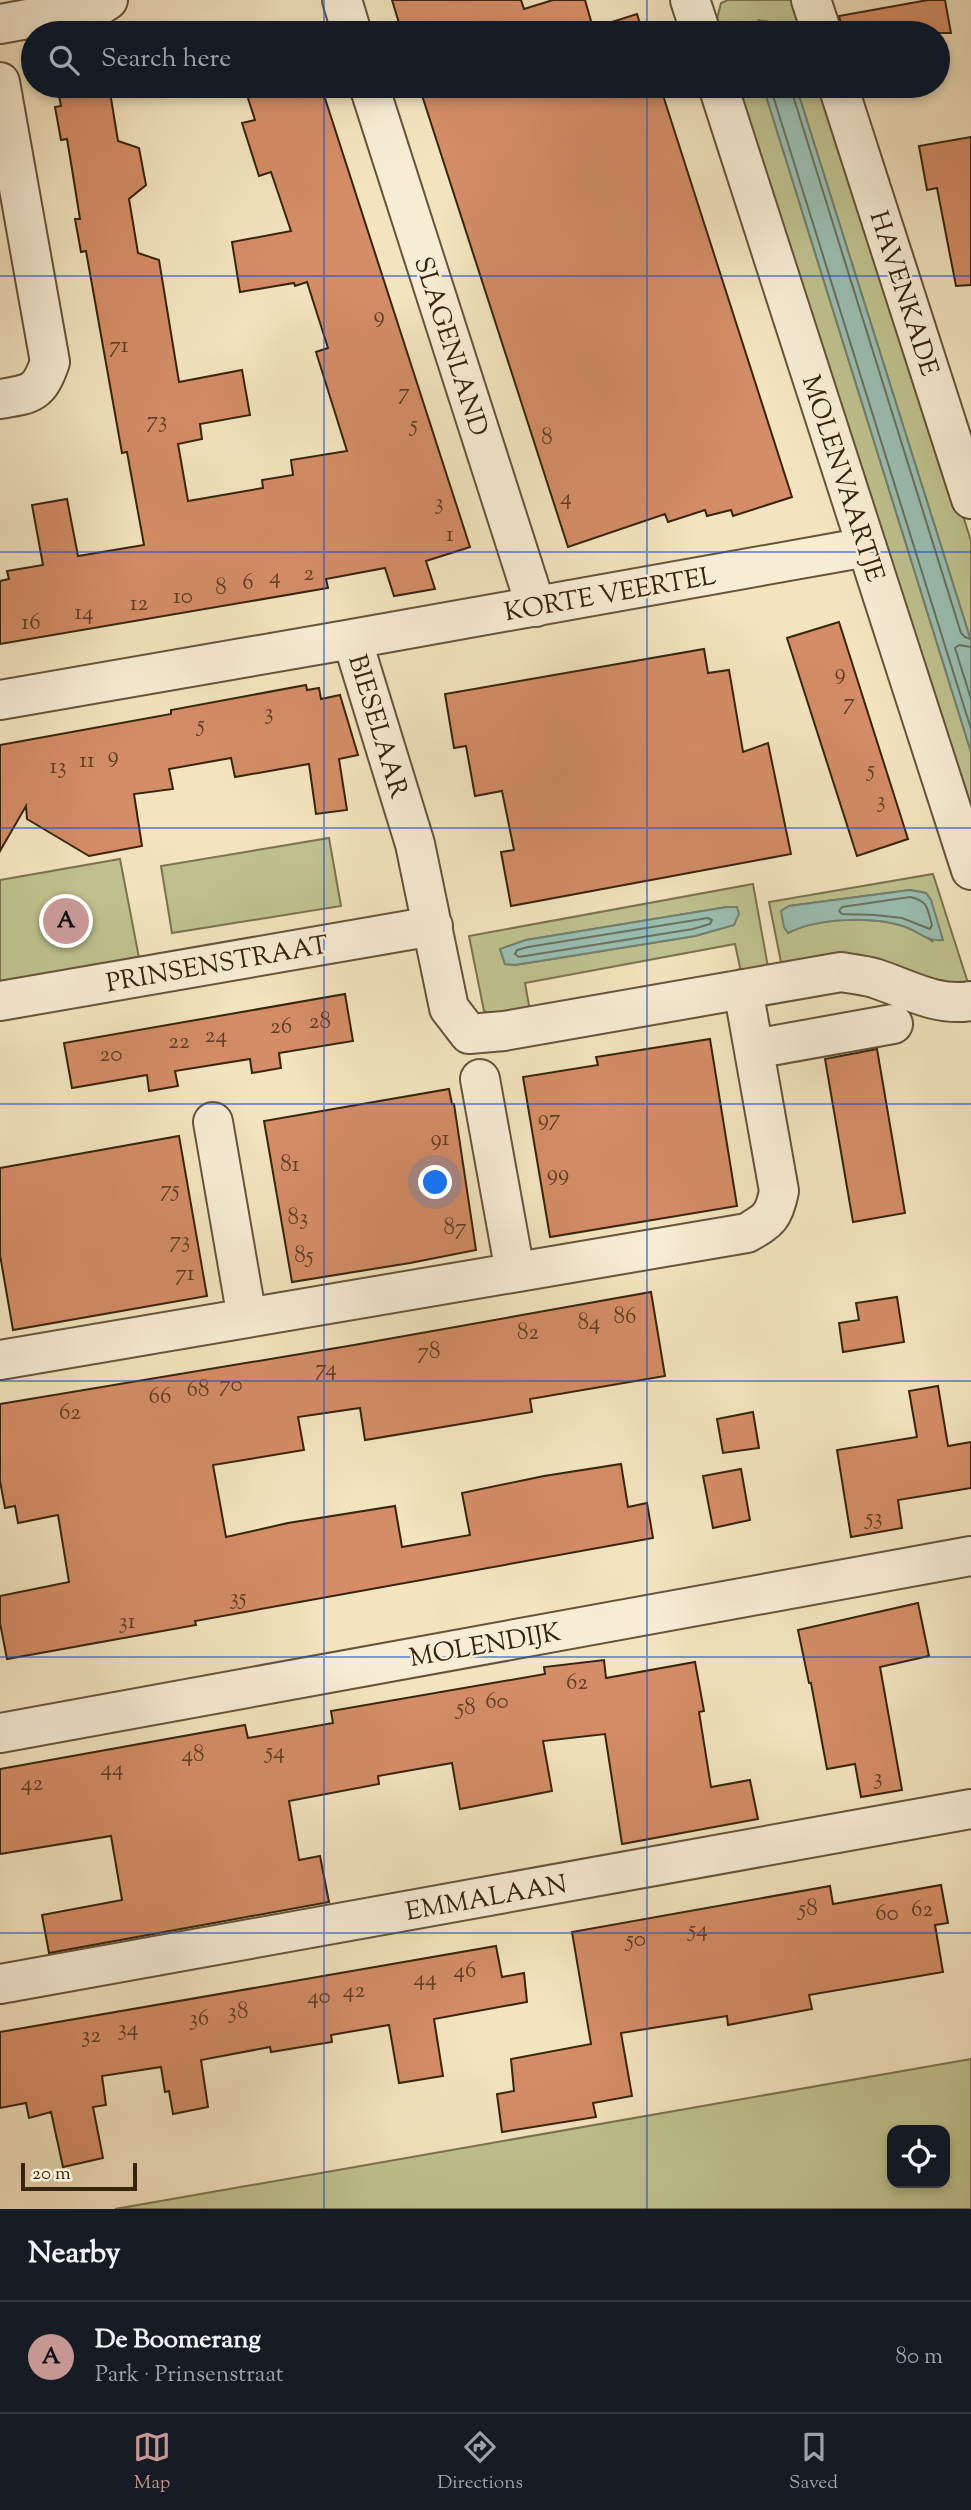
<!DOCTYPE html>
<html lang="en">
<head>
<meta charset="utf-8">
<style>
	body { margin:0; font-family:"Sorts Mill Goudy",serif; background:#20242c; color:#f1f3f6 }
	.controls { position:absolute; right:21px; bottom:21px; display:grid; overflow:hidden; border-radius:14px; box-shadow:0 4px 10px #0003 }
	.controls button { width:63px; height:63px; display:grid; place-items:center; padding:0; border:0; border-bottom:2px solid #363941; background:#171b24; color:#f1f3f6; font:35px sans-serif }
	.scale { position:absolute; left:21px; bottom:18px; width:116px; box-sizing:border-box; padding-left:7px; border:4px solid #37240c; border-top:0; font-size:19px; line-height:24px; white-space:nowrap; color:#37240c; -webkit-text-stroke:5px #f7edd5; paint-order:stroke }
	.you { position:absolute; left:436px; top:1183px; width:24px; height:24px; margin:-18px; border:5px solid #fff; border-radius:50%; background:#1a73e8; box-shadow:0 0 0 10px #1a73e833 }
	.badge { display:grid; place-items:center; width:46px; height:46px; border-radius:50%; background:#c59692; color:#111; font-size:23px; font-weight:700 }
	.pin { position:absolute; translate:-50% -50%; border:4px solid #fff; box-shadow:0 2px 7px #0006 }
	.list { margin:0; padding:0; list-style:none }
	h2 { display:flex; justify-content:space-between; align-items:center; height:91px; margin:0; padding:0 28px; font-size:30px }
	h2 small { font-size:23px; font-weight:400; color:#9ea1a6 }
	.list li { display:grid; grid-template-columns:46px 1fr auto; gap:21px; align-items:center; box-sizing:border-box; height:112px; padding:0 28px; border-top:2px solid #363941 }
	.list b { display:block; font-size:26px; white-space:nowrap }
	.list p { margin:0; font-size:23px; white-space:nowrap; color:#9ea1a6 }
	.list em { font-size:23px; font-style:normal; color:#9ea1a6 }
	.icon { flex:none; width:38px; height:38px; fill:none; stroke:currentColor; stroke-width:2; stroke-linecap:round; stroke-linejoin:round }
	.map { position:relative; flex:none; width:971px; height:2209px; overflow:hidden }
	.search { position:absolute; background:#171b24; box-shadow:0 4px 10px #0003; left:21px; right:21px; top:21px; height:77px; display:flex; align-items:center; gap:18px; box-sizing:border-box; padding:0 24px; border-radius:38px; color:#9ea1a6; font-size:26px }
	.sheet { height:203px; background:#171b24 }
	nav { display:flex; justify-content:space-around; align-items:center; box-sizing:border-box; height:98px; border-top:2px solid #363941; background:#171b24; font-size:19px; color:#9ea1a6 }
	nav a { display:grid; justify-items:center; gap:4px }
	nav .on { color:#c59692 }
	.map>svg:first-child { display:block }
	.green { fill:#bfc28f; stroke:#7b734e; stroke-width:2; fill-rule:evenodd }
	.water { fill:#9bbfb2; stroke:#738170; stroke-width:2 }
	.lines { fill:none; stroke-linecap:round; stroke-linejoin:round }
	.shore { stroke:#69725f; stroke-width:2 }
	.building { fill:#d48d66; stroke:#37240c; stroke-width:2 }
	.minor-casing { stroke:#665439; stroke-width:42 }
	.minor { stroke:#f7edd5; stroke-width:38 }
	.grid { fill:none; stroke:#1d4ed8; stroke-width:2; stroke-opacity:0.55 }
	.labels { text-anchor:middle; stroke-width:5; stroke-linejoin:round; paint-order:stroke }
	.number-label { font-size:23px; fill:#5e3e22 }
	.street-label { font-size:26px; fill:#37240c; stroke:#f7edd5 }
</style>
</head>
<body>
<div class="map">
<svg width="971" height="2209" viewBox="0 0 971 2209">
	<rect width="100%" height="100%" fill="#f2e4bf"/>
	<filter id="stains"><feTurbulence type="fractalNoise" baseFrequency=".00286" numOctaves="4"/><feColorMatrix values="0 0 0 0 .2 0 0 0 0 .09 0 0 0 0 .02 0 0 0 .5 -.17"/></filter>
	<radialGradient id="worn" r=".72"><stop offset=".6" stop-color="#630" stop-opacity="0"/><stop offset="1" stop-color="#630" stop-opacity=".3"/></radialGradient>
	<path class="green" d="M 728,0 L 796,0 L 809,33 L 777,33 L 770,22 L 751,29 L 751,33 L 718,33 L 715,27 L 721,3 Z
		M 735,86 L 763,86 L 971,752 L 971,815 Z
		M 796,86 L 826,86 L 971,541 L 971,641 Z
		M 329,838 L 341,906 L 172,933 L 161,866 Z
		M 120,859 L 140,963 L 0,986 L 0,880 Z
		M 933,874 L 968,983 L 946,987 L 857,955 L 782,967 L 769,902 ZM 910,890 L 926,893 L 932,941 C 923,935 913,929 903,926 C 872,916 817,918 788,933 L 789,906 Z
		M 753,884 L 768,967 L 741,972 L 735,944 L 525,983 L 530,1011 L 493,1015 L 484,1011 L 469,936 ZM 727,907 L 737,907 L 734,925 L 695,936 L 515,965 L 505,964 L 500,949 L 526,940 Z
		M 971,2059 L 971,2209 L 115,2209 ZM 892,2130 L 945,2130 L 945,2183 L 892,2183 Z"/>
	<path class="water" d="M 759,20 L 770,22 L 777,33 L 751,33 L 751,29 Z
		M 763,86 L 796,86 L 971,641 L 971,752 Z
		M 910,890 L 926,893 L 931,900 L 943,940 C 926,942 919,931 903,926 C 872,916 816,918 788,933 L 784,927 L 781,911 L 789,906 Z
		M 727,907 L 737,907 L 739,914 L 734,925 L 695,936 L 515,965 L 505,964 L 500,949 L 526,940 Z"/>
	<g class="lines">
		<path class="shore" d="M 770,86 L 971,729
			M 790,86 L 961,633 L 965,637 L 971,639
			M 971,647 L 959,645 L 955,648 L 971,699
			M 910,897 C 929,901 927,909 932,925 L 930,929 L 902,918 L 875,915 L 842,914 L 839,911 L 842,907 Z
			M 708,918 L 712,920 L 710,924 L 693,929 L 519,957 L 515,954 L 517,950 L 528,947 Z"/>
	</g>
	<path class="building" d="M 392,0 L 521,0 L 524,9 L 553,0 L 585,0 L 593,28 L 637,14 L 643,33 L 402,33 Z
		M 928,0 L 945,0 L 951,33 L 843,33 L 839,16 Z
		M 57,86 L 109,86 L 118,141 L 139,148 L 146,185 L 129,199 L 138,253 L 159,260 L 179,382 L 242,370 L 250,415 L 200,424 L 202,439 L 178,444 L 188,501 L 263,488 L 262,480 L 293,475 L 291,460 L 347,451 L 316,352 L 328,348 L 307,282 L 295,286 L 294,283 L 240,292 L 232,242 L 291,231 L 271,172 L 259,176 L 242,123 L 255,120 L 244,86 L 321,86 L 470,547 L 426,561 L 435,589 L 394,596 L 385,568 L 326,579 L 328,588 L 0,644 L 0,581 L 9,579 L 7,571 L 43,565 L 32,505 L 67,499 L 78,556 L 144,545 L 127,452 L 122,453 L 86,251 L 81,252 L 75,219 L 80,219 L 72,169 L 67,139 L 61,140 L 55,107 L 61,106 Z
		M 419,86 L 660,86 L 792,497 L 733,516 L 731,510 L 707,516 L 705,510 L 668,522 L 665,514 L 568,547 Z
		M 971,137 L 971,285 L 956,286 L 937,188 L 927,190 L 919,146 Z
		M 839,622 L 908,839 L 857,856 L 787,638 Z
		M 704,649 L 708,673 L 729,670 L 743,752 L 768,743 L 791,854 L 511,906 L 501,852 L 514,850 L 502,791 L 475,796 L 466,746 L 454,748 L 445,694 Z
		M 306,685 L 307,690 L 319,688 L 321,699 L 340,695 L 358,755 L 339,759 L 347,810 L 316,814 L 309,764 L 235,777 L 231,758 L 169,769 L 173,789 L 134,794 L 142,846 L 89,856 L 27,819 L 26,806 L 0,851 L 0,745 L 171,714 L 171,710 Z
		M 345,994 L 353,1041 L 279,1053 L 281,1068 L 252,1073 L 250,1059 L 175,1071 L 178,1086 L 149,1091 L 147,1075 L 72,1088 L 64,1043 Z
		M 710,1039 L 737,1206 L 550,1237 L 523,1077 L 598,1065 L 596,1057 Z
		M 877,1049 L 905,1213 L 853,1222 L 825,1059 Z
		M 449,1089 L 452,1104 L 454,1104 L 476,1250 L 410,1263 L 292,1282 L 264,1121 Z
		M 179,1136 L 207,1296 L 13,1330 L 0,1255 L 0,1168 Z
		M 651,1292 L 665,1376 L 530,1399 L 532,1412 L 365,1440 L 360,1408 L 298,1417 L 304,1450 L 213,1465 L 226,1537 L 288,1523 L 395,1506 L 402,1547 L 470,1535 L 462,1493 L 544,1476 L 621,1464 L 628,1507 L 647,1503 L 653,1538 L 195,1621 L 196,1625 L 7,1659 L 0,1623 L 0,1596 L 69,1582 L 58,1515 L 18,1523 L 15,1506 L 5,1508 L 0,1481 L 0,1404 L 354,1345 Z
		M 897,1297 L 904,1342 L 843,1352 L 839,1323 L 859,1320 L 856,1303 Z
		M 938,1386 L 948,1446 L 971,1442 L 971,1488 L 898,1500 L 902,1528 L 851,1537 L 837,1450 L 917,1437 L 909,1391 Z
		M 753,1412 L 759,1448 L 723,1453 L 717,1419 Z
		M 741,1469 L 750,1520 L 713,1528 L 703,1476 Z
		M 918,1603 L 929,1656 L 880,1667 L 902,1790 L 861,1797 L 855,1764 L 827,1769 L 811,1683 L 809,1683 L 798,1630 Z
		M 604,1660 L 606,1678 L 695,1662 L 704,1711 L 699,1712 L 711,1787 L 750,1780 L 758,1819 L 622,1844 L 605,1734 L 543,1741 L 552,1791 L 460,1809 L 452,1763 L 378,1776 L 379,1784 L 289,1801 L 299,1860 L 320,1856 L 329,1902 L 49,1953 L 42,1915 L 122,1900 L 111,1836 L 0,1854 L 0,1769 L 245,1725 L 248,1738 L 333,1723 L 331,1711 L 545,1674 L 544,1667 Z
		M 941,1885 L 948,1923 L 935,1925 L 943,1972 L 809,1995 L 812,2009 L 728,2025 L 727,2016 L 621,2033 L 632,2096 L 593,2103 L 596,2117 L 502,2132 L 497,2094 L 514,2091 L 511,2059 L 591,2044 L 572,1932 L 830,1886 L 833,1904 Z
		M 496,1946 L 502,1977 L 524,1973 L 527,2002 L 434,2019 L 443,2076 L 399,2083 L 389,2025 L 331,2035 L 332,2042 L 271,2052 L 270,2047 L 201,2060 L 208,2107 L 173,2114 L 169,2091 L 165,2092 L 161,2067 L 102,2076 L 106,2105 L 93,2107 L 103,2158 L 63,2167 L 51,2112 L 29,2118 L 26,2103 L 0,2108 L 0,2032 Z"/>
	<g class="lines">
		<g class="minor-casing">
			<path id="minor" d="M 342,0 L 352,33
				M 690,0 L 701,33
				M 811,0 L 822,33
				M 0,24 L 99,6 L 108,0
				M 0,82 L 50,362 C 39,394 31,394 0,399
				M 369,86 L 536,607
				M 718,86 L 971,870
				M 838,86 L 971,499
				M 352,639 L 867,547
				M 0,700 L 352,639 L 415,844 L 449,1008 L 469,1034 L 504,1031 L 841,972 C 852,974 863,975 874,978 C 906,988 936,1007 971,1001
				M 0,1001 L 433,926
				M 754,1049 L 893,1024
				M 480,1079 L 515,1272
				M 213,1122 L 247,1318
				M 0,1360 L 747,1233 C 769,1220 774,1217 779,1191 L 743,989
				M 0,1733 L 971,1556
				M 0,1984 L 971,1809"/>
		</g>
		<use href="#minor" class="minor"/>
	</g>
	<path class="grid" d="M 324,0 L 324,33M 647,0 L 647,33M 324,86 L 324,2209M 647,86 L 647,2209M 0,276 L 971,276M 0,552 L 971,552M 0,828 L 971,828M 0,1104 L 971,1104M 0,1381 L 971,1381M 0,1657 L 971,1657M 0,1933 L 971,1933"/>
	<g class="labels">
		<g class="number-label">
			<text x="379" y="322">9</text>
			<text x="119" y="352">71</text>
			<text x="404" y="399">7</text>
			<text x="157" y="427">73</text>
			<text x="414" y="431">5</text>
			<text x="547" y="444">8</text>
			<text x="566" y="504">4</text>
			<text x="439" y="509">3</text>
			<text x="450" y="541">1</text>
			<text x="309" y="580">2</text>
			<text x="275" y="583">4</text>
			<text x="248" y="589">6</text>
			<text x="221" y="594">8</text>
			<text x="183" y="603">10</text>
			<text x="139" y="610">12</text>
			<text x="84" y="619">14</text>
			<text x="31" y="629">16</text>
			<text x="840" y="679">9</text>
			<text x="849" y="709">7</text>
			<text x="269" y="719">3</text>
			<text x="201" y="731">5</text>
			<text x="113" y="762">9</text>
			<text x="87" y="767">11</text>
			<text x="58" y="773">13</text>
			<text x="871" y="776">5</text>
			<text x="881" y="807">3</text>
			<text x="320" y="1028">28</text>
			<text x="281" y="1033">26</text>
			<text x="216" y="1042">24</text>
			<text x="179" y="1048">22</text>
			<text x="111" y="1061">20</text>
			<text x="549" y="1125">97</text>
			<text x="440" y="1145">91</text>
			<text x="290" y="1171">81</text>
			<text x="558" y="1180">99</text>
			<text x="170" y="1196">75</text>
			<text x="298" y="1224">83</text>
			<text x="455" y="1234">87</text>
			<text x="180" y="1247">73</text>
			<text x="304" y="1262">85</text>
			<text x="185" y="1280">71</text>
			<text x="625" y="1323">86</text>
			<text x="589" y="1329">84</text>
			<text x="528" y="1339">82</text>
			<text x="429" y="1358">78</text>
			<text x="326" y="1375">74</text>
			<text x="231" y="1391">70</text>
			<text x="198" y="1396">68</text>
			<text x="160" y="1403">66</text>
			<text x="70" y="1419">62</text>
			<text x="874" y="1524">53</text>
			<text x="238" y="1604">35</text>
			<text x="127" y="1628">31</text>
			<text x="577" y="1689">62</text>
			<text x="497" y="1708">60</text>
			<text x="466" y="1714">58</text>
			<text x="275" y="1758">54</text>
			<text x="193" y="1761">48</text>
			<text x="112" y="1775">44</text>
			<text x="878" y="1784">3</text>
			<text x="32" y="1790">42</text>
			<text x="808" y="1915">58</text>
			<text x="922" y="1916">62</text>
			<text x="887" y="1920">60</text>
			<text x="698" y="1936">54</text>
			<text x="636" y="1946">50</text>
			<text x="465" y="1977">46</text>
			<text x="425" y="1985">44</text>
			<text x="354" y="1997">42</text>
			<text x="319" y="2003">40</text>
			<text x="238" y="2018">38</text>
			<text x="199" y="2025">36</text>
			<text x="128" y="2035">34</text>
			<text x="91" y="2042">32</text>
		</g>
		<g class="street-label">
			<text transform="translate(905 293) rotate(72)" y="9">HAVENKADE</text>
			<text transform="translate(452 346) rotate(72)" y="9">SLAGENLAND</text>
			<text transform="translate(844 478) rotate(72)" y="9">MOLENVAARTJE</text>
			<text transform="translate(610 593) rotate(-10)" y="9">KORTE VEERTEL</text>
			<text transform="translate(379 726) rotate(73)" y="9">BIESELAAR</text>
			<text transform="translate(217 963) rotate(-10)" y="9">PRINSENSTRAAT</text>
			<text transform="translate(485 1644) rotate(-10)" y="9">MOLENDIJK</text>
			<text transform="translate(486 1897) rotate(-10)" y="9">EMMALAAN</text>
		</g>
	</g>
	<rect width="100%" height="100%" filter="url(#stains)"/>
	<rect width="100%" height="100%" fill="url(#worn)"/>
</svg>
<div class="controls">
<button><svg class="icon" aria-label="locate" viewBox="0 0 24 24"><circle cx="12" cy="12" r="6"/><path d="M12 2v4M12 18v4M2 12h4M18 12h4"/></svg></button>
</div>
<div class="scale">20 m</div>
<div class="you"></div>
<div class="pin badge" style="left:66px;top:921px">A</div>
<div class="search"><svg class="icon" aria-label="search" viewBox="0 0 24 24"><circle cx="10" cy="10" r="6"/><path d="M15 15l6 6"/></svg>Search here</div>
</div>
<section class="sheet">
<h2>Nearby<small></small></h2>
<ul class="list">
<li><span class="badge">A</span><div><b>De Boomerang</b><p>Park · Prinsenstraat</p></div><em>80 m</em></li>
</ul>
</section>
<nav>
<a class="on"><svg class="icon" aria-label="map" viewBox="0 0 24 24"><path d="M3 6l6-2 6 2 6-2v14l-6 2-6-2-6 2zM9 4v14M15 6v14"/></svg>Map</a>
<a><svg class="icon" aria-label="directions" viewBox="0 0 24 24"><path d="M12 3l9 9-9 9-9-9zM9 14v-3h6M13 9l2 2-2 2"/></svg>Directions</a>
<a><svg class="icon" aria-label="saved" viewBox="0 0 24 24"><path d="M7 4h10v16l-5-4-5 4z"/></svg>Saved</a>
</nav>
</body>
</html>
